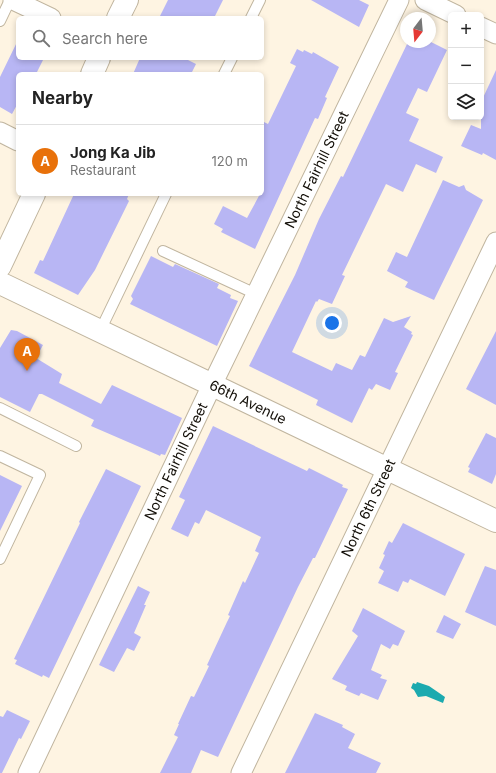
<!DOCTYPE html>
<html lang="en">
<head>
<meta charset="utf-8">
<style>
	body { margin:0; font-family:Inter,sans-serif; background:#f6f6f6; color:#222 }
	.controls { position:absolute; right:12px; top:12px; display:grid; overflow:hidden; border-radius:6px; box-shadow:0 2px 6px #0003 }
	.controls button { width:36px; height:36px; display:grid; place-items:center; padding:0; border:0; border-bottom:1px solid #e0e0e0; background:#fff; color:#222; font:20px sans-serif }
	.compass { position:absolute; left:400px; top:12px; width:36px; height:36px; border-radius:50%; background:#fff; box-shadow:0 2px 6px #0003; rotate:196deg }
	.you { position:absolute; left:332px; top:323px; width:14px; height:14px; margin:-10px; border:3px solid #fff; border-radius:50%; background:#1a73e8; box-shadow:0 0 0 6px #1a73e833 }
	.badge { display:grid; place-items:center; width:26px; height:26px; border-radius:50%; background:#7c3aed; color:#fff; font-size:13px; font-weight:700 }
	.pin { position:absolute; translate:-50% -33px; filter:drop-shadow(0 1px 2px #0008) }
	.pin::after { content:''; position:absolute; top:21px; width:14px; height:12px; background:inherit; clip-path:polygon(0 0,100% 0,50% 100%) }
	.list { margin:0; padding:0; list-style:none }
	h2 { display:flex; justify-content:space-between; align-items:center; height:52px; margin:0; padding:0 16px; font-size:17px }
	h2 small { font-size:13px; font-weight:400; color:#767676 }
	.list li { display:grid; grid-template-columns:26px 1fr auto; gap:12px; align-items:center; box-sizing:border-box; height:72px; padding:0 16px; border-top:1px solid #e0e0e0 }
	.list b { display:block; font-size:15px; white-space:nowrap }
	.list p { margin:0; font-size:13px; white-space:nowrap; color:#767676 }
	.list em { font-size:13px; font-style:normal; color:#767676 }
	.icon { flex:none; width:22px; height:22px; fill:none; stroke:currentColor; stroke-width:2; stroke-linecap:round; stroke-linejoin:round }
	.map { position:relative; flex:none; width:496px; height:773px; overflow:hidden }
	.search { position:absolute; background:#fff; box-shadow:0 2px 6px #0003; left:16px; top:16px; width:248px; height:44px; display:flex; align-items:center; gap:10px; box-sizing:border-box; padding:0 14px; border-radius:6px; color:#767676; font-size:15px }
	.panel { position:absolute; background:#fff; box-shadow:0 2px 6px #0003; left:16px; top:72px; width:248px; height:124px; border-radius:6px }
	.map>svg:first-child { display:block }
	.water { fill:#1caaaf }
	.building { fill:#b8b6f4 }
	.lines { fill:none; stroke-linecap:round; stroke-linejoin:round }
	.lane-casing { stroke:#c0b59f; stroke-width:12 }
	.street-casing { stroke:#c0b59f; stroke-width:21 }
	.secondary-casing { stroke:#c0b59f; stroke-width:24 }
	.lane { stroke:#fff; stroke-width:10 }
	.street { stroke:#fff; stroke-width:19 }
	.secondary { stroke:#fff; stroke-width:22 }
	.labels { text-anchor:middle; stroke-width:4; stroke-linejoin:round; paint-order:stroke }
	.street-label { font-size:14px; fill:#120e07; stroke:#fff }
</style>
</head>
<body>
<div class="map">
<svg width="496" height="773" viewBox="0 0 496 773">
	<rect width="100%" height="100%" fill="#fef4e2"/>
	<path class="water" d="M 417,682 L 429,686 L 445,697 L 443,703 L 426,696 L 418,697 L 414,690 L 411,688 L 413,683 L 416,684 Z"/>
	<path class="building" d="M 168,0 L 223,0 L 214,18 L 159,18 Z
		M 311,0 L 359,0 L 369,5 L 359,27 Z
		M 18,40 L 18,58 L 44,58 L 36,74 L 18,74 L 18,103 L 12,114 L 0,107 L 0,77 Z
		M 408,42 L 431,42 L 447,50 L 427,92 L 418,88 L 406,113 L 419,119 L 409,141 L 443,157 L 436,173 L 416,164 L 403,192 L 386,184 L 342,275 L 345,276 L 332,304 L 319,299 L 317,302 L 316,301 L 292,352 L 332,371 L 336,363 L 352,370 L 360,355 L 365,357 L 384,318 L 393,322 L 411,316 L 404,327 L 412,332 L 411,334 L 413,335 L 395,372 L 398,373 L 390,390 L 376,384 L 372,390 L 369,388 L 352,423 L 316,405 L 318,400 L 249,366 L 295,275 L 319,219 L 341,176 L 343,177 Z
		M 297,49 L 303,52 L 304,50 L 312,54 L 313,52 L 339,67 L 325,97 L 327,98 L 318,119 L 315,118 L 255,249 L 221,232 L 223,229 L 214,224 L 223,206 L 247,218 L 260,194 L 262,194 L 262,121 L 268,124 L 296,66 L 290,63 Z
		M 140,58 L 184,58 L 196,64 L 191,74 L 133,74 Z
		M 496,70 L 496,160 L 483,153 L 482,155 L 461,146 L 471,125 L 481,129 L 481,102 Z
		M 443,180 L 459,187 L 464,185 L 466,190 L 483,200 L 434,300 L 405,287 L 408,282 L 387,271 L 396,252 L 407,257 Z
		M 74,194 L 129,194 L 127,199 L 129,201 L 95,270 L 78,295 L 34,273 L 40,260 L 43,261 Z
		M 151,256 L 173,267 L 175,264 L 219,284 L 217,288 L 231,295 L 230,298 L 238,301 L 217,346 L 130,304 L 133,299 L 131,296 Z
		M 11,330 L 17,331 L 43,345 L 36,358 L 62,374 L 59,383 L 101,404 L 112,385 L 182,418 L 165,455 L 161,454 L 160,456 L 158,455 L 91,426 L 94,420 L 42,394 L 39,394 L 30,412 L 0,397 L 0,348 Z
		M 496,331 L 496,405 L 466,389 Z
		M 213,426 L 307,471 L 309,468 L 343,485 L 342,487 L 348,489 L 315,558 L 313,558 L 298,587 L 218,757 L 201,750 L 191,773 L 160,773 L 178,737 L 174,735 L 179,724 L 178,724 L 191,696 L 194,697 L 209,666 L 207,665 L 227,622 L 230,616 L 228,615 L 243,581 L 245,583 L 259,553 L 255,551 L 261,537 L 206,510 L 199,524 L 195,522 L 188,537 L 171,529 L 185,500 L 179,497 Z
		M 486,433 L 496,438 L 496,474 L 492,484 L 468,472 L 470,468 L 468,467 Z
		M 106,469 L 141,486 L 49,678 L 43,675 L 42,677 L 15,664 L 17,660 L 14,659 L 80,523 L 79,522 Z
		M 0,475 L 22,486 L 0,531 Z
		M 403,523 L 465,554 L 445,596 L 410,579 L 408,583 L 403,581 L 398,592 L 378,583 L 384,571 L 379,568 L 385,555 L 383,554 L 389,541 L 392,543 Z
		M 485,566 L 496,570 L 496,626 L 465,612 Z
		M 138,586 L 150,592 L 144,605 L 146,605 L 134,633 L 141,637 L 134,651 L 127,648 L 114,672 L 99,665 Z
		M 363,608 L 405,631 L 398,646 L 393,644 L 390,649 L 381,644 L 371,670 L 382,675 L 380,678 L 387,680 L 378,700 L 361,693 L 359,696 L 345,690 L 347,686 L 332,679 L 358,636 L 352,631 Z
		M 444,615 L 461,624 L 453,639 L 436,632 Z
		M 7,710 L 30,721 L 21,739 L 19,738 L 2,773 L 0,773 L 0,716 L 3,717 Z
		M 315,713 L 343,725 L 342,727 L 355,734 L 348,748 L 381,763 L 376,773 L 285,773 Z"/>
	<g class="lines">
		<g class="lane-casing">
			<path id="lane" d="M 251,18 L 260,0
				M 0,21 L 10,0
				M 224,74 L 232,58
				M 163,251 L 256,294
				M 100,331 L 166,194
				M 0,408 L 76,446
				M 0,456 L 40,475 L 0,559"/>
		</g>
		<g class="street-casing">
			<g id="street">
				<path d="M 13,0 L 51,18"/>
				<path d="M 425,0 L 456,15"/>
				<path d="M 481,27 L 496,34"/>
				<path d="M 0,132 L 18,141"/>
				<path id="s1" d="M 28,773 L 212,385 L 399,0"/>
				<path id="s2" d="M 241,773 L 496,242"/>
			</g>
		</g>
		<g class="secondary-casing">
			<g id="secondary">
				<path d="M 118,18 L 127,0"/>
				<path d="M 92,74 L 99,58"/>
				<path d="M 0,266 L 34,194"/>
				<path id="s3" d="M 0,283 L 496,521"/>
			</g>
		</g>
		<use href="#lane" class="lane"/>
		<use href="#street" class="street"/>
		<use href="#secondary" class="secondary"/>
	</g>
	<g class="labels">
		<g class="street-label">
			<text dy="5" stroke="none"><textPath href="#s1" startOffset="669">North Fairhill Street</textPath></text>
			<text dy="5" stroke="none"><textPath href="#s3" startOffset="275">66th Avenue</textPath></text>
			<text dy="5" stroke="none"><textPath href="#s1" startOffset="345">North Fairhill Street</textPath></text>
			<text dy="5" stroke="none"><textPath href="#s2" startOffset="294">North 6th Street</textPath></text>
		</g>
	</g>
</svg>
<div class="controls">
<button>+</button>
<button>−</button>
<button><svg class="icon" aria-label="layers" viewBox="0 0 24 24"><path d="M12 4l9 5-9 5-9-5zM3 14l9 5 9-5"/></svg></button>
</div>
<svg class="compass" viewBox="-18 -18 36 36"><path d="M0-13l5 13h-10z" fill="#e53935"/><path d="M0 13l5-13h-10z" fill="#767676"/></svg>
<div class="you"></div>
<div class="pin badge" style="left:27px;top:371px;background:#e8710a">A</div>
<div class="search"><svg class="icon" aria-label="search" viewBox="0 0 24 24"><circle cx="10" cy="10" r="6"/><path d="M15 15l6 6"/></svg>Search here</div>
<section class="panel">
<h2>Nearby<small></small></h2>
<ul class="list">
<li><span class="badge" style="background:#e8710a">A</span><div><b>Jong Ka Jib</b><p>Restaurant</p></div><em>120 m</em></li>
</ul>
</section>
</div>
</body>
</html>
